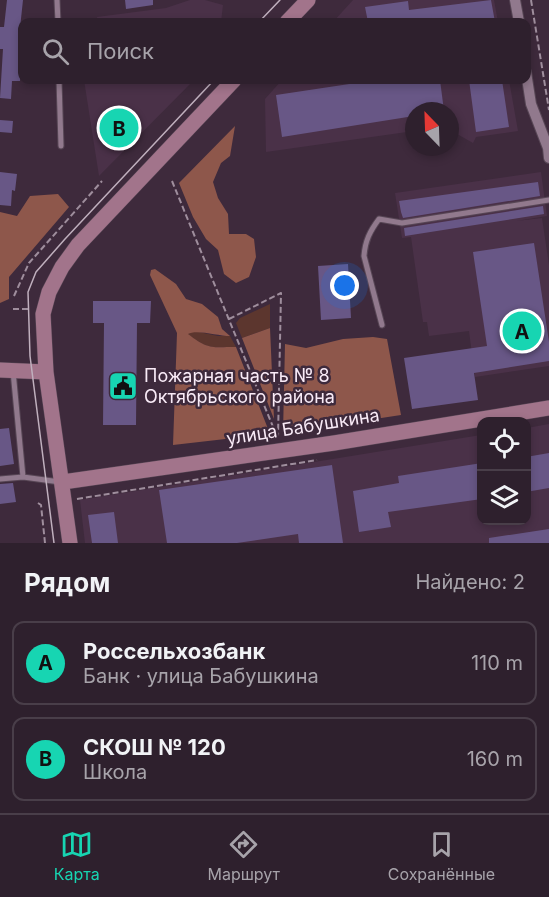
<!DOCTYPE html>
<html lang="ru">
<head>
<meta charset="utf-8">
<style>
	body { margin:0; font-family:Inter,sans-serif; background:#362835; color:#f1f3f6 }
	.controls { position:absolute; right:18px; bottom:18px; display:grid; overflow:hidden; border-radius:12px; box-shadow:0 3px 9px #0003 }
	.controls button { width:54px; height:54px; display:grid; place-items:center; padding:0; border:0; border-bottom:2px solid #493e49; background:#2e202d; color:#f1f3f6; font:30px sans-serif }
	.compass { position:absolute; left:405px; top:102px; width:54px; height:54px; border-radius:50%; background:#2e202d; box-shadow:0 3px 9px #0003; rotate:337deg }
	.you { position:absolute; left:345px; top:286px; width:21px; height:21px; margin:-15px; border:4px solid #fff; border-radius:50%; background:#1a73e8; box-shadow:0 0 0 9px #1a73e833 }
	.badge { display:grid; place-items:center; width:39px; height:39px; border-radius:50%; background:#17d5b2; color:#111; font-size:20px; font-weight:700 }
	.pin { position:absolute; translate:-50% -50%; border:3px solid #fff; box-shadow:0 2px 6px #0006 }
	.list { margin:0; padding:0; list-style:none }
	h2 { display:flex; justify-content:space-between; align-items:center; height:78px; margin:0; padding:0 24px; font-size:26px }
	h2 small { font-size:20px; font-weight:400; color:#a7a3aa }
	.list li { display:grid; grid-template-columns:39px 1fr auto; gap:18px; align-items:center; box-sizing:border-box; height:84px; margin:0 12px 12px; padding:0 12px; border:2px solid #493e49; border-radius:12px }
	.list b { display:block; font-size:22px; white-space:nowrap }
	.list p { margin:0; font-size:20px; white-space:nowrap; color:#a7a3aa }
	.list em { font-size:20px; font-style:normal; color:#a7a3aa }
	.icon { flex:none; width:33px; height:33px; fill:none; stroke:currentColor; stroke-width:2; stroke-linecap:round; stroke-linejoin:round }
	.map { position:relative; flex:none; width:549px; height:543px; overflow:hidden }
	.search { position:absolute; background:#2e202d; box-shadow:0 3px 9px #0003; left:18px; right:18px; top:18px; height:66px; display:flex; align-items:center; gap:15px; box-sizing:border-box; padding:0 21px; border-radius:12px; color:#a7a3aa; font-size:22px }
	.sheet { height:270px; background:#2e202d }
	nav { display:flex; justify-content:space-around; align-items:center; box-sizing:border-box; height:84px; border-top:2px solid #493e49; background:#2e202d; font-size:16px; color:#a7a3aa }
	nav a { display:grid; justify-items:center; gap:3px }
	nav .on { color:#17d5b2 }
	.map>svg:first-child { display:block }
	.built { fill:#4a3148 }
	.green { fill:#5c362e }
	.forest { fill:#8e574b }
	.building { fill:#685786 }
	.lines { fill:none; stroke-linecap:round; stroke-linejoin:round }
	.lane-casing { stroke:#574655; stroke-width:7 }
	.street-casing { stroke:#574655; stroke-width:12 }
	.secondary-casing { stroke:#574655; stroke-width:16 }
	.path { stroke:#9f8e9d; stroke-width:2; stroke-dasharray:6 3; stroke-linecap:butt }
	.lane { stroke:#91798d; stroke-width:5 }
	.street { stroke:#91798d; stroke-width:10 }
	.secondary { stroke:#a2748b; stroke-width:15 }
	.tram { stroke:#c0b0be; stroke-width:1.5 }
	.labels { text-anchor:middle; stroke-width:5; stroke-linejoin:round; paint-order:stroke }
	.poi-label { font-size:18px; fill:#f9ebf7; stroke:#3e2a3c; text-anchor:start }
	.street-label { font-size:18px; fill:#f9ebf7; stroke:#3e2a3c }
</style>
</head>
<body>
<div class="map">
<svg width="549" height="543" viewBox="0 0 549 543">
	<rect width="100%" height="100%" fill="#3e2a3c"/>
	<path class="built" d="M 190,0 L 205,0 L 223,5 L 221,22 L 98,22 L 97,17 L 166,8 Z
		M 353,0 L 494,0 L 498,22 L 333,22 Z
		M 84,80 L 194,80 L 99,176 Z
		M 282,80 L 509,80 L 518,131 L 476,137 L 473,143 L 450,130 L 450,111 L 414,111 L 414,131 L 266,152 L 265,99 Z
		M 541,172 L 547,216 L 516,221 L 542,218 L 549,265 L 549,366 L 475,377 L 469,331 L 429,336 L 427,322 L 423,322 L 411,237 L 402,238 L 395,193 Z
		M 549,424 L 549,543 L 85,543 L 80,500 L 481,435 L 482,520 L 526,520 L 527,428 Z"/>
	<path class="green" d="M 270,304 L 270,328 L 242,338 L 236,323 L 240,318 Z
		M 194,331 L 218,336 L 230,336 L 236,347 C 209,347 210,350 187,334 Z"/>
	<path class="forest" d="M 235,126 L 230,156 L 221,163 L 213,182 L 218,198 L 228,214 L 229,234 L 246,234 L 254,239 L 256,257 L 249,277 L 236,283 L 224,274 L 218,250 L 206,239 L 193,217 L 179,183 Z
		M 58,194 L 69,207 L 9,277 L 9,299 L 0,303 L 0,212 L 17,216 L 30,196 Z
		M 155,269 L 176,284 L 186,299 L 202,304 L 218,317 L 222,329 L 230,336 C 218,336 196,329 188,334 C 209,350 211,347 236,347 L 270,434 L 173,445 L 177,333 L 150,275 L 151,270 Z
		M 270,328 L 274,419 L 242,338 Z
		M 373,337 L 387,339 L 401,415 L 283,433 L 285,344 L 306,348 L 343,339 Z"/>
	<path class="building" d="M 7,0 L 23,0 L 20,28 L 22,28 L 22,42 L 20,81 L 12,81 L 11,99 L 0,98 L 3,49 L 0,49 L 0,27 L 4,27 Z
		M 125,0 L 153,0 L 153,5 L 126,9 Z
		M 491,0 L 495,22 L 368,22 L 365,7 L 408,1 L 409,10 Z
		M 376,80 L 440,80 L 444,111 L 414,111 L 414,116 L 282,137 L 276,95 Z
		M 469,80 L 502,80 L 509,127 L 476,132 Z
		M 0,120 L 13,121 L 12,133 L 0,132 Z
		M 0,172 L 17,174 L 15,191 L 12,190 L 11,206 L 0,205 Z
		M 538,182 L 540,196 L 403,218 L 401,212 L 399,201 Z
		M 543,206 L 544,214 L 405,236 L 404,228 Z
		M 534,243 L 549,342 L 549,361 L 474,373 L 478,400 L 412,409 L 404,358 L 487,346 L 473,252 Z
		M 348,264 L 351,318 L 321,320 L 318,266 Z
		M 93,301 L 151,301 L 150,323 L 137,323 L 136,425 L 103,425 L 104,323 L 93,323 Z
		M 9,428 L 14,464 L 0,466 L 0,429 Z
		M 549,453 L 549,488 L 526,492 L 526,457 Z
		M 482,463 L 482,499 L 388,512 L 391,527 L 359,532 L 353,491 L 399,483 L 398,476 Z
		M 332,465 L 343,543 L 299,543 L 298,534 L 237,543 L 167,543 L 159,490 Z
		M 13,483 L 16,502 L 0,504 L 0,484 Z
		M 114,512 L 118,543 L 92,543 L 88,515 Z
		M 549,529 L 549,543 L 489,543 L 489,538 Z"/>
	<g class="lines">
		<g class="lane-casing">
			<path id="lane" d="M 57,0 L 58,22
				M 59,80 L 61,146
				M 382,325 L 364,256 C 365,241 370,231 379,219 L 402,223 L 549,200
				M 23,477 L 60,482
				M 0,479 L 23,477 L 13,371"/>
		</g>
		<g class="street-casing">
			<path id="street" d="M 515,0 L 519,22
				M 526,72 L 531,104 L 548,148 L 549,158"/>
		</g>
		<g class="secondary-casing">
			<path id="secondary" d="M 287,22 L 308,0
				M 0,370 L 46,372
				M 63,482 L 334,443 L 549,408
				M 70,543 L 46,372 L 43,314 L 49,292 L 62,267 L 78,245 L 234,80"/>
		</g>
		<path class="path" d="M 531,0 L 549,110
			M 172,181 L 278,439
			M 14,296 L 29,263 L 102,181
			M 13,309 L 29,309
			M 229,319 L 281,293 L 278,437
			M 77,499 L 317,460
			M 38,503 L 41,505 L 45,543"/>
		<use href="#lane" class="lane"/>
		<use href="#street" class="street"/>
		<use href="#secondary" class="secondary"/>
		<path class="tram" d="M 259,22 L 280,0
			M 54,543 L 30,356 L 28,292 L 36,272 L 65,239 L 214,80"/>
	</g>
	<defs>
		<g id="civic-square" transform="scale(1.5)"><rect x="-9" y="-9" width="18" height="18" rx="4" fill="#17d5b2" stroke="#3e2a3c"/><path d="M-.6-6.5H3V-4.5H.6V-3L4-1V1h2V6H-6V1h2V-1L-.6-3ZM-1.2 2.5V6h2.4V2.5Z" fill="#111"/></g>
	</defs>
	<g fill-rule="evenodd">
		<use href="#civic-square" x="123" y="386"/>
	</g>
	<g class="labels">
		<g class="poi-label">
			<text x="144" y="382">Пожарная часть № 8<tspan x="144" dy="21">Октябрьского района</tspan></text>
		</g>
		<g class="street-label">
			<text transform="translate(303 427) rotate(-9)" y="6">улица Бабушкина</text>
		</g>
	</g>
</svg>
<div class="controls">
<button><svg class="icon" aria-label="locate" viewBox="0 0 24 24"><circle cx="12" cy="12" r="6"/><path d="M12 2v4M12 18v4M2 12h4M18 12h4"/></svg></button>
<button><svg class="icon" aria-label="layers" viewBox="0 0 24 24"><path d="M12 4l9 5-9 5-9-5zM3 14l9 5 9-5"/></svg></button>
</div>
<svg class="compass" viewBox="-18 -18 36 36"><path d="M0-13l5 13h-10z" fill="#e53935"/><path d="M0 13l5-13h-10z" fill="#a7a3aa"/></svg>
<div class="you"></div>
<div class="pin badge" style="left:522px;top:331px">A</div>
<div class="pin badge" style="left:119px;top:128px">B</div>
<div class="search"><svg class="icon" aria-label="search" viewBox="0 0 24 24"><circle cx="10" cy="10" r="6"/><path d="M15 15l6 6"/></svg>Поиск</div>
</div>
<section class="sheet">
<h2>Рядом<small>Найдено: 2</small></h2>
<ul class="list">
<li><span class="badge">A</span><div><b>Россельхозбанк</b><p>Банк · улица Бабушкина</p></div><em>110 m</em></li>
<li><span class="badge">B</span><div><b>СКОШ № 120</b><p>Школа</p></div><em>160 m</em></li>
</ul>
</section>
<nav>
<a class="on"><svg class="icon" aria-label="map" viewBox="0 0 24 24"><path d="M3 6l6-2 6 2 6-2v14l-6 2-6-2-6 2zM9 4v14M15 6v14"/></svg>Карта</a>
<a><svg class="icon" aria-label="directions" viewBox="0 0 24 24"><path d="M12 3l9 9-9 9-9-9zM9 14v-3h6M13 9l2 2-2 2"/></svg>Маршрут</a>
<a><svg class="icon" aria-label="saved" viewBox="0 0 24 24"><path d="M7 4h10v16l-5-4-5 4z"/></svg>Сохранённые</a>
</nav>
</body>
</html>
